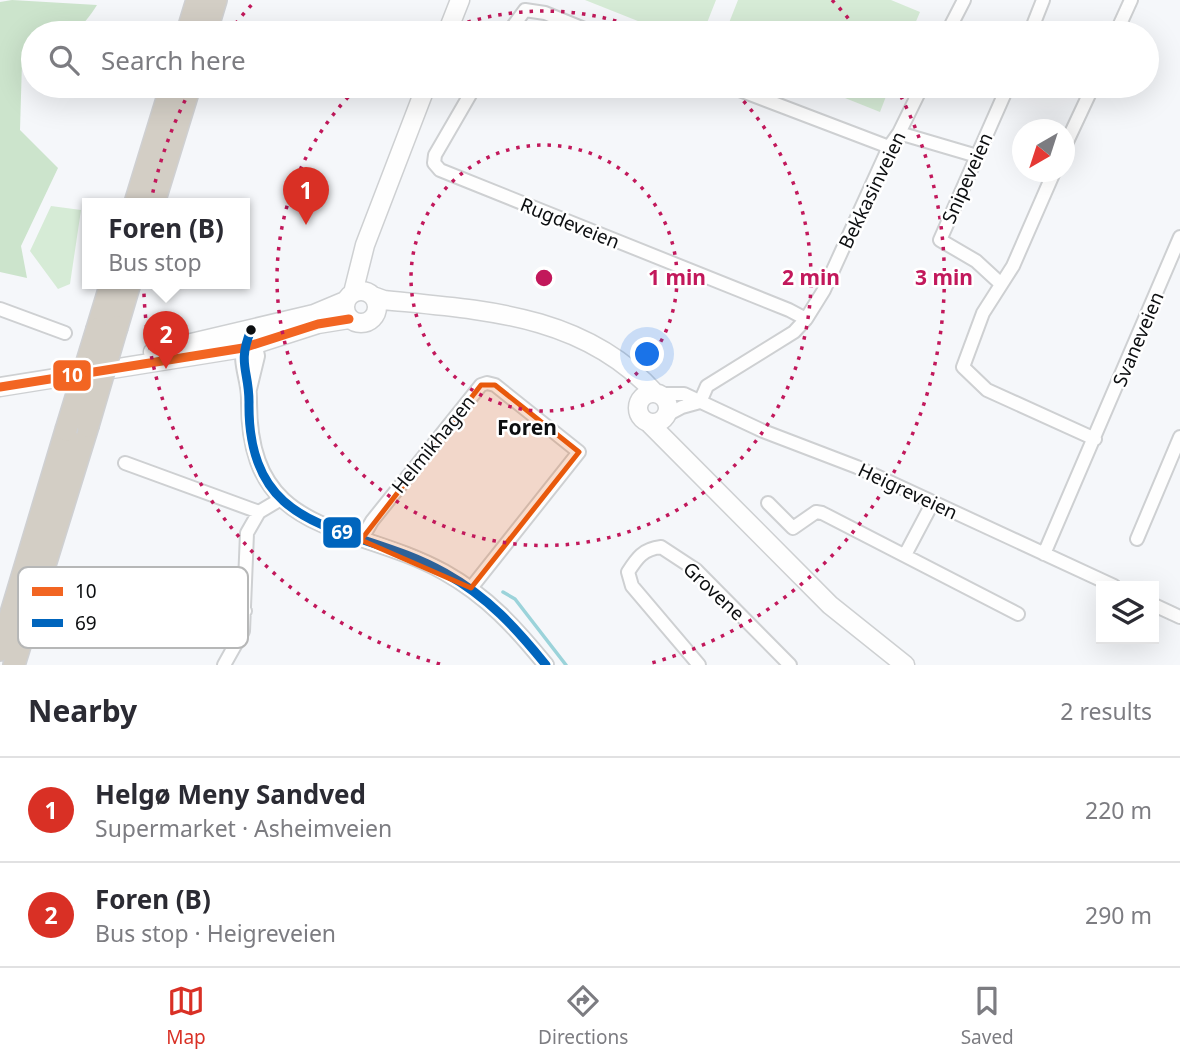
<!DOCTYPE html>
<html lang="en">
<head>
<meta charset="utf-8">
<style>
	body { margin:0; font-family:"Noto Sans",sans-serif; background:#f2f2f3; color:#2b2b33 }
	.controls { position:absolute; right:21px; bottom:21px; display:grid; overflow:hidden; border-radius:0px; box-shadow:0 7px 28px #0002 }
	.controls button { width:63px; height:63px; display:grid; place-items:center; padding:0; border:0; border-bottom:2px solid #e1e1e2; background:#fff; color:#2b2b33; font:35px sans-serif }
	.compass { position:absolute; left:1012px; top:119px; width:63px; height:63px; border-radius:50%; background:#fff; box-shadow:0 7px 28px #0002; rotate:219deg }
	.you { position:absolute; left:648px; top:355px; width:24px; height:24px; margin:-18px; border:5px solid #fff; border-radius:50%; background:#1a73e8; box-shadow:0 0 0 10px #1a73e833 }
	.badge { display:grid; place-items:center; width:46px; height:46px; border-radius:50%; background:#d93025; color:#fff; font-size:23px; font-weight:700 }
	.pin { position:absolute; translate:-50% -58px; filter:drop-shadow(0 2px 4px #0008) }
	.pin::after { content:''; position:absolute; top:37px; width:24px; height:21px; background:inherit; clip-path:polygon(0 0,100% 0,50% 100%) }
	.popup { position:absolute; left:82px; top:198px; width:168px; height:91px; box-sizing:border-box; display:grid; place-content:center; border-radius:0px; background:#fff; filter:drop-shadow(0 2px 5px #0005); font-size:23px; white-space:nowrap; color:#7c7c81 }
	.popup b { font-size:26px; color:#2b2b33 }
	.popup::after { content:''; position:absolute; left:50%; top:100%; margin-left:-14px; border:14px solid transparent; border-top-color:#fff }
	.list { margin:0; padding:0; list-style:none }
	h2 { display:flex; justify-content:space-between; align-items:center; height:91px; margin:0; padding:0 28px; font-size:30px }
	h2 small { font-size:23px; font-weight:400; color:#7c7c81 }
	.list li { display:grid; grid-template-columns:46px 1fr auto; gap:21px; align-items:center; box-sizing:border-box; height:105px; padding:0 28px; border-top:2px solid #e1e1e2 }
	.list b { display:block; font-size:26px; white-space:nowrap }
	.list p { margin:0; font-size:23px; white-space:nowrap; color:#7c7c81 }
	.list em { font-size:23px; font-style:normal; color:#7c7c81 }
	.icon { flex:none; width:38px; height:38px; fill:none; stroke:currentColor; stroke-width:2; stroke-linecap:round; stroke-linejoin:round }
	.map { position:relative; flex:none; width:1180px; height:665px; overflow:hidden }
	.search { position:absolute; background:#fff; box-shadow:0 7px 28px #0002; left:21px; right:21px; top:21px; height:77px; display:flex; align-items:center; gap:18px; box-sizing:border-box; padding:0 24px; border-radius:38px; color:#7c7c81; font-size:26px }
	.sheet { height:301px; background:#fff }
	nav { display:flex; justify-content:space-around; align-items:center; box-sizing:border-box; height:98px; border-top:2px solid #e1e1e2; background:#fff; font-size:19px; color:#7c7c81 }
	nav a { display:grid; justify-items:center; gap:4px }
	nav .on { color:#d93025 }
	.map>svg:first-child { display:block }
	.green { fill:#d6ebd6 }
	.forest { fill:#cce4cc }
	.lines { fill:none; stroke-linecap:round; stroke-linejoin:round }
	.stream { stroke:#9bd3da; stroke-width:3.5 }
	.minor-casing { stroke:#ced0d2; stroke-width:16 }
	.tertiary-casing { stroke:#ced0d2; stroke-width:18 }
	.secondary-casing { stroke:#ced0d2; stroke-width:21 }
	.motorway-casing { stroke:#cfd0d2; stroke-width:24 }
	.minor { stroke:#fefefe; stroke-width:12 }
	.tertiary { stroke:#fefefe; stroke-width:14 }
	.secondary { stroke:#fefefe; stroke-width:18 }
	.motorway { stroke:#d3cec5; stroke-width:21 }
	.motorway-bridge-casing { stroke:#cfd0d2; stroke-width:24; stroke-linecap:butt }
	.motorway-bridge { stroke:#d3cec5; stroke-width:21 }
	.bus-1-casing { stroke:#fff; stroke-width:14 }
	.bus-2-casing { stroke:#fff; stroke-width:14 }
	.bus-1 { stroke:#f26522; stroke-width:9 }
	.bus-2 { stroke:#0065bd; stroke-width:9 }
	.marked { fill:#e8590c; fill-opacity:0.2; stroke:#e8590c; stroke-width:5; stroke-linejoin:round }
	.ring { fill:none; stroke:#c2185b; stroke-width:3.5; stroke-dasharray:3.5 7 }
	.bus-dot { fill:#0c0e10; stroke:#fff; stroke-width:2.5 }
	.labels { text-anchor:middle; stroke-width:5; stroke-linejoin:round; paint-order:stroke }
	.street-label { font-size:19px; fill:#0c0e10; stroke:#fff }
	.neighbourhood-label { font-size:21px; font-weight:bold; fill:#0c0e10; stroke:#fff }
	.key { fill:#fff; stroke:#b6b7b7; stroke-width:2 }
	.key-label { font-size:19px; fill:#0c0e10 }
	.centre { fill:#c2185b; stroke:#fff; stroke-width:3.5 }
	.ring-label { font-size:21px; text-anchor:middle; font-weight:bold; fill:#c2185b; stroke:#fff; stroke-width:5; stroke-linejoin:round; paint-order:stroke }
	.line-badge { stroke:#fff; stroke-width:2.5 }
	.badge-label { font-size:19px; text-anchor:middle; font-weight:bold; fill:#fff }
</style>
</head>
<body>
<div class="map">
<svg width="1180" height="665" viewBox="0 0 1180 665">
	<rect width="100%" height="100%" fill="#f5f7fa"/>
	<path class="green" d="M 585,0 L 716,0 L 703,33 L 668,33 Z
		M 738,0 L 891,0 L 920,12 L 911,33 L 725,33 Z
		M 815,86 L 890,86 L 880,112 Z
		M 51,206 L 81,210 L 70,284 L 58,289 L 30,251 Z"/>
	<path class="forest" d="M 12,0 L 97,5 C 77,37 69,33 33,33 L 33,51 L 22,62 L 20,130 L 58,168 L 21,246 L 27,278 L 0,272 L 0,2 Z"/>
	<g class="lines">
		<path class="stream" d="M 503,592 L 515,599 L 566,665"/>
		<g class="minor-casing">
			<path id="minor" d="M 508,33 L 525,10 L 545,13 L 594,33
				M 947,33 L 964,0
				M 1030,33 L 1043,0
				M 1116,33 L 1131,0
				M 475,86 L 435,155 L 434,163 L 440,170 L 789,310 L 806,319
				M 729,86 L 889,147
				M 899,133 L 977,156
				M 1064,148 L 1093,86
				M 1054,172 L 1013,266 L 983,313 L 963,367 L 987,390 L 1095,439
				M 1001,284 L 976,261 L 940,240 L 1008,86
				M 0,309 L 65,333
				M 660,394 L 684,394 L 763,431 L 857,467 L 1114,586
				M 700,402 L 707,386 L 794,332 L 806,319 L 824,290 L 889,147 L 899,133 L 922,86
				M 667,415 L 682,407 L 700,402
				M 125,463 L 259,512 L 281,499
				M 768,503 L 793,528 L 816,512 L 822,513 L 1018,614
				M 1137,539 L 1180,437
				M 361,540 L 372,521 L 481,385 L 487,383 L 495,385 L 579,452 L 471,588
				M 1044,554 L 1180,237
				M 905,555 L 933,502
				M 1154,605 L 1180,617
				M 87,611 L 245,611
				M 224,665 L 243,631 L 247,533 L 259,512
				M 699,665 L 632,586 L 628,572 C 637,558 643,549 661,547 L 696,570 L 790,665"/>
		</g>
		<g class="tertiary-casing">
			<path id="tertiary" d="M 246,341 C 238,361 249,378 249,398 C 247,540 351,521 444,572 C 487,596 516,628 546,665
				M 249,389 L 257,356 L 253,337"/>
		</g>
		<g class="secondary-casing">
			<path id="secondary" d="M 447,33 L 460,0
				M345 307a16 16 0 1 1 32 0a16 16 0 1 1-32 0Z
				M 353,293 L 365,245 L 426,86
				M 373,296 L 384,300 C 483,310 583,314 655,393
				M 153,352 L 314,314 L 345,301
				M 0,387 L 243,348 L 318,324 L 349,319
				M638 408a15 15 0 1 1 30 0a15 15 0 1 1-30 0Z
				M 649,423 L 830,605 L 905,665"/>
		</g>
		<g class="motorway-casing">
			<path id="motorway" d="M 187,33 L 197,0
				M 206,33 L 216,0
				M 135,203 L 171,86
				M 154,203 L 190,86
				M 117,327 L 130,283
				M 97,329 L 111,283
				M 0,650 L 66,430
				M 14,665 L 88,426"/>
		</g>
		<use href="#minor" class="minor"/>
		<use href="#tertiary" class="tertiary"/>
		<use href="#secondary" class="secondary"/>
		<use href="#motorway" class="motorway"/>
		<g class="motorway-bridge-casing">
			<path id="motorway-bridge" d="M 88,426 L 117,327
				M 66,430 L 97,329"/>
		</g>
		<use href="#motorway-bridge" class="motorway-bridge"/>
		<g class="bus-1-casing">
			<path id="bus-1" d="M 0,387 L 243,348 L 318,324 L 349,319"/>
		</g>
		<g class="bus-2-casing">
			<path id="bus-2" d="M 251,330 C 237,364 249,370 249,402 C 247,541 356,522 445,573 C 488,597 516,628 546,665"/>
		</g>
		<use href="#bus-1" class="bus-1"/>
		<use href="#bus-2" class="bus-2"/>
	</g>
	<path class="marked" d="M 481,385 L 495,385 L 579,452 L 471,588 L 361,540 Z"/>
	<g class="ring">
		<circle cx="544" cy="278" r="133"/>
		<path d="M438 33A267 267 0 0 1 650 33M729 86A267 267 0 1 1 359 86"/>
		<path d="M440 664A400 400 0 0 1 192 87M229 32A400 400 0 0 1 256 0M832 0A400 400 0 0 1 859 32M896 87A400 400 0 0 1 648 664"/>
	</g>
	<circle class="bus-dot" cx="251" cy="330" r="6"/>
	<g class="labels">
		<g class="street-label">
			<text transform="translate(967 178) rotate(-66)" y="7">Snipeveien</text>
			<text transform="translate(872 190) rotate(-64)" y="7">Bekkasinveien</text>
			<text transform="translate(570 223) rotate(22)" y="7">Rugdeveien</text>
			<text transform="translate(1138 339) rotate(-67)" y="7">Svaneveien</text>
			<text transform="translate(433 444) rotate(-51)" y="7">Helmikhagen</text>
			<text transform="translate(908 491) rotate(25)" y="7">Heigreveien</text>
			<text transform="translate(714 591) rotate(43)" y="7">Grovene</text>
		</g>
		<g class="neighbourhood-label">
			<text x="527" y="435">Foren</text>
		</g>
	</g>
	<rect x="18" y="567" width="230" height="81" rx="10" class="key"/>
	<rect x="32" y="587" width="31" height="9" fill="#f26522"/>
	<rect x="32" y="619" width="31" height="8" fill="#0065bd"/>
	<g class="key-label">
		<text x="75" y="598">10</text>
		<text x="75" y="630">69</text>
	</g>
	<circle cx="544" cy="278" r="10" class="centre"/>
	<g class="ring-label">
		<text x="677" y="285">1 min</text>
		<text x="811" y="285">2 min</text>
		<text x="944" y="285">3 min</text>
	</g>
	<g class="line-badge">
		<rect x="52" y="359" width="40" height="33" rx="7" fill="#f26522"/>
		<rect x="322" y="516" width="40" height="33" rx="7" fill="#0065bd"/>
	</g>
	<g class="badge-label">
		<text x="72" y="382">10</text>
		<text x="342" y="539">69</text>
	</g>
</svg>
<div class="controls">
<button><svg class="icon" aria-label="layers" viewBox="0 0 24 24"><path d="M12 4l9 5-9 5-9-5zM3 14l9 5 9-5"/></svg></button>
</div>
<svg class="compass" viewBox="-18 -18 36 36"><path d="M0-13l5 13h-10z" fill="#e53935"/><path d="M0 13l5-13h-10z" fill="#7c7c81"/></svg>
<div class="you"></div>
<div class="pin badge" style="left:306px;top:225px">1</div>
<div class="pin badge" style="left:166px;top:369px">2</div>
<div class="popup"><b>Foren (B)</b>Bus stop</div>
<div class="search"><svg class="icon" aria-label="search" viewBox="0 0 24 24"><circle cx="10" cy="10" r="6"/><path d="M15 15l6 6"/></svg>Search here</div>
</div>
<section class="sheet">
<h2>Nearby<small>2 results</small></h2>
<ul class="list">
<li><span class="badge">1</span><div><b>Helgø Meny Sandved</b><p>Supermarket · Asheimveien</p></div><em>220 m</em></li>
<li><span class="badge">2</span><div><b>Foren (B)</b><p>Bus stop · Heigreveien</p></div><em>290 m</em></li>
</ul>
</section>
<nav>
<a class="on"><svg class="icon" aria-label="map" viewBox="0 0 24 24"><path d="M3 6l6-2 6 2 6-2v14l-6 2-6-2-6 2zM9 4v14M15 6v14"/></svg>Map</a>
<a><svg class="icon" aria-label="directions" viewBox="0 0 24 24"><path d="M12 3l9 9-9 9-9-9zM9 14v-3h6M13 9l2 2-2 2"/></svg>Directions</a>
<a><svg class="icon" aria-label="saved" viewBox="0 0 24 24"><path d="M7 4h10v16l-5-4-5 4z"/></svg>Saved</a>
</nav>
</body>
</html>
